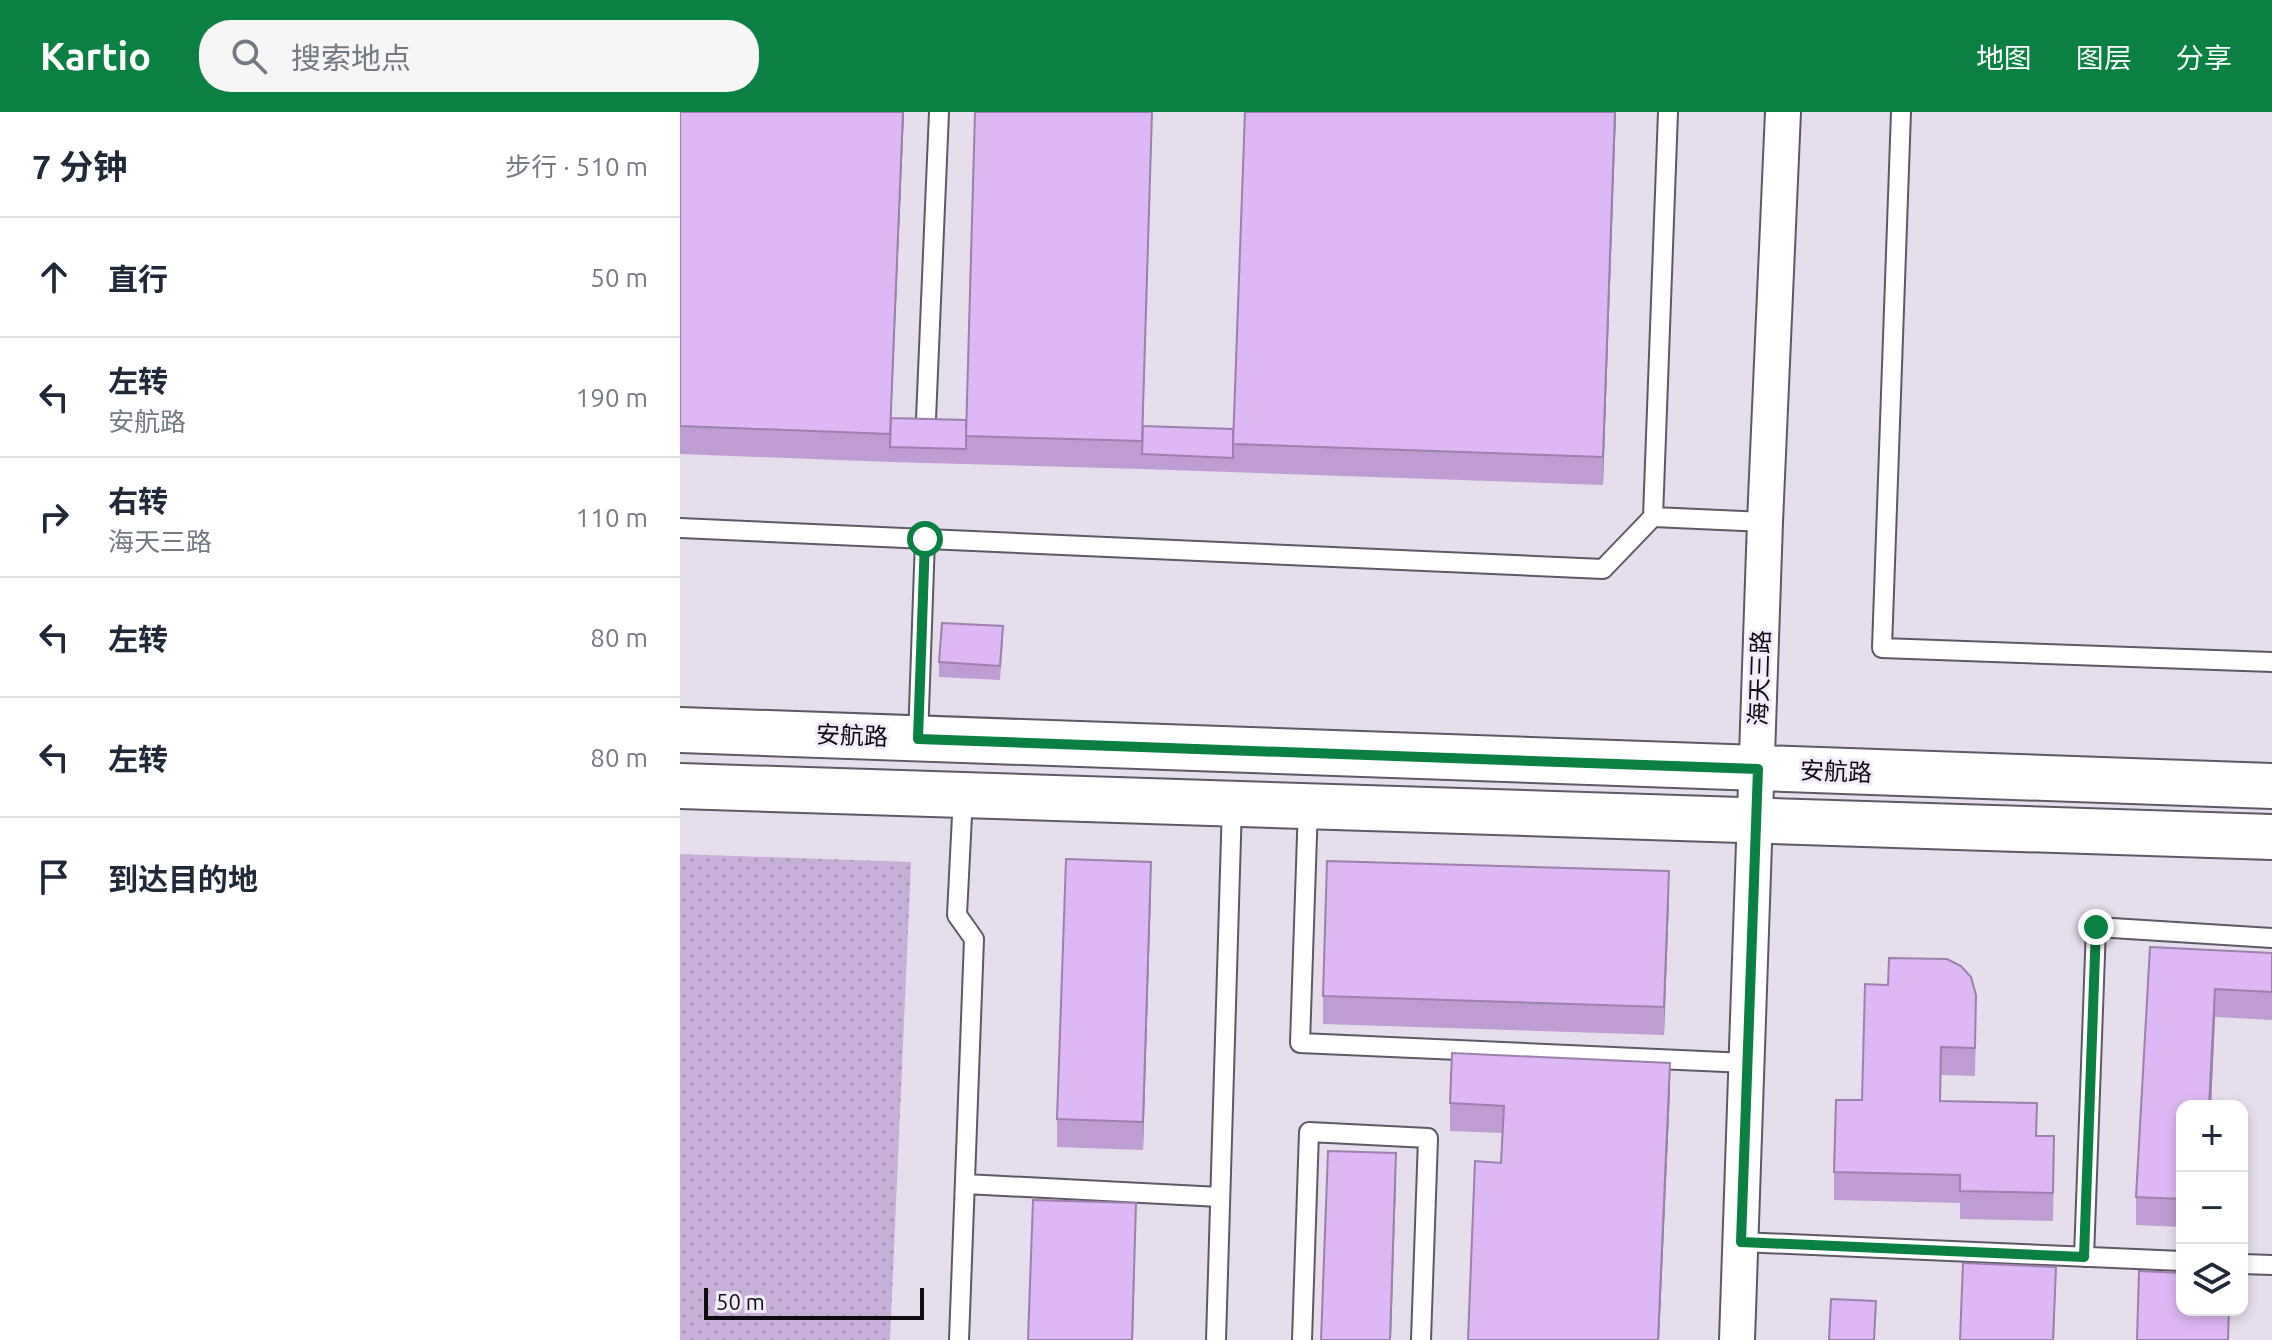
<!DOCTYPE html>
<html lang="zh">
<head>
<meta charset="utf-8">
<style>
	body { margin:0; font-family:Ubuntu,"Noto Sans SC",sans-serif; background:#f6f6f7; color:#1f2937 }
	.controls { position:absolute; right:24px; bottom:24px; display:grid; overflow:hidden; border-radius:16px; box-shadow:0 4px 12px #0003 }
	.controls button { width:72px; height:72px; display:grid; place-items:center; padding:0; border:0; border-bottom:2px solid #e0e1e3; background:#fff; color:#1f2937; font:40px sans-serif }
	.scale { position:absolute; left:24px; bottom:20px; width:220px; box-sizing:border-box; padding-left:8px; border:4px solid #0f0c11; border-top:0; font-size:22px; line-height:28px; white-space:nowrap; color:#0f0c11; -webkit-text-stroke:6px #f4ebfa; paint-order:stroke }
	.stop { position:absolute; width:24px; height:24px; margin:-18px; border:6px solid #0b8043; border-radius:50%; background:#fff }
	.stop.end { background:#0b8043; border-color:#fff; box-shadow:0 2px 8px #0008 }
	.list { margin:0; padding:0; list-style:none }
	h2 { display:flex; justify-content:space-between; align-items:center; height:104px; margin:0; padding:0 32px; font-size:34px }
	h2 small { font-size:26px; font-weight:400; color:#747a83 }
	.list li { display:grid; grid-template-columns:52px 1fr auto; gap:24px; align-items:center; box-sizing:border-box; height:120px; padding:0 32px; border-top:2px solid #e0e1e3 }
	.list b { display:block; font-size:30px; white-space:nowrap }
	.list p { margin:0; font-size:26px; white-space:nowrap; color:#747a83 }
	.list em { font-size:26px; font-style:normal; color:#747a83 }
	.icon { flex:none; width:44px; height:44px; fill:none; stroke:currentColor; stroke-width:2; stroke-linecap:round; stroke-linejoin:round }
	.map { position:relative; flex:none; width:1592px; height:1228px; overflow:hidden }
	header { display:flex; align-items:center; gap:48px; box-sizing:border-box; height:112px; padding:0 40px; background:#0b8043; color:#fff }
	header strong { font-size:38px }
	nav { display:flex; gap:44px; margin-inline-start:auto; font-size:28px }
	.search { width:560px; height:72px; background:#f6f6f7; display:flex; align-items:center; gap:20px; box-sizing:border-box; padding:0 28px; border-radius:32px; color:#747a83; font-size:30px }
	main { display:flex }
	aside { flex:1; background:#fff }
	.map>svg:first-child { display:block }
	.green { fill:url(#green-dots) }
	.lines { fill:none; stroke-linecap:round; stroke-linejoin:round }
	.service-casing { stroke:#5f5865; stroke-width:22 }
	.minor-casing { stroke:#5f5865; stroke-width:38 }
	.tertiary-casing { stroke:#5f5865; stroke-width:48 }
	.service { stroke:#fff; stroke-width:18 }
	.minor { stroke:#fff; stroke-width:34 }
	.tertiary { stroke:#fff; stroke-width:44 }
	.wall { fill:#be9ed2 }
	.shaded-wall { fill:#9b81ab }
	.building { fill:#ddb8f4; stroke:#9b81ab; stroke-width:2 }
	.route { stroke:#0b8043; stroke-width:10 }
	.labels { text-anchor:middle; stroke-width:6; stroke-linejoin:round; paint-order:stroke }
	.street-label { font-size:24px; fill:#0f0c11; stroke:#f4ebfa }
</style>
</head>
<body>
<header>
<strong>Kartio</strong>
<div class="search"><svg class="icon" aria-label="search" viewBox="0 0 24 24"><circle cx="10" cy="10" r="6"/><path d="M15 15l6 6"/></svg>搜索地点</div>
<nav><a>地图</a><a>图层</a><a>分享</a></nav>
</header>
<main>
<aside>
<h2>7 分钟<small>步行 · 510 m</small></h2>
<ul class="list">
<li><svg class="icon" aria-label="ahead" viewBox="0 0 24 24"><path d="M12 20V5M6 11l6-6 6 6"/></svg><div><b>直行</b></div><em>50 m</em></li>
<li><svg class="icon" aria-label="left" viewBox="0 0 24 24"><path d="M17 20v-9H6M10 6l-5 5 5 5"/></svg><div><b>左转</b><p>安航路</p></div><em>190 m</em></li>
<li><svg class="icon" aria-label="right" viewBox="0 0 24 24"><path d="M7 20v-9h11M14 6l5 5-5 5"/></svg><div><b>右转</b><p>海天三路</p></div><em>110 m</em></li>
<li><svg class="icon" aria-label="left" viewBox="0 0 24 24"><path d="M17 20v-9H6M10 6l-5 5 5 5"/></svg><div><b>左转</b></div><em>80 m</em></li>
<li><svg class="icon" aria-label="left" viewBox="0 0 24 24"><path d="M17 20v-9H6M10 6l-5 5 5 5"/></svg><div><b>左转</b></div><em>80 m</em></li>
<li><svg class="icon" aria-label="arrive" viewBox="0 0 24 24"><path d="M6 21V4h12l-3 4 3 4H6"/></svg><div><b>到达目的地</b></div></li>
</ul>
</aside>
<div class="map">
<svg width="1592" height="1228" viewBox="0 0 1592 1228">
	<defs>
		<pattern id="green-dots" width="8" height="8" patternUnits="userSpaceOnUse" patternTransform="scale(2)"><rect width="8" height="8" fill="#c7b0d7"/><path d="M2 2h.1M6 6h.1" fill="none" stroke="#aa96b8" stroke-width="1.8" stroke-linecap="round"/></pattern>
	</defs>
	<rect width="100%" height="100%" fill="#e7deed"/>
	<path class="green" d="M 0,742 L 231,750 L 210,1228 L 0,1228 Z"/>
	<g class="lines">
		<g class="service-casing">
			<path id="service" d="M 1221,0 L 1202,536 L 1592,550
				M 246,307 L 259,0
				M 973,405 L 988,0
				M 0,416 L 923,457 L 973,405 L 1085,410
				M 238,627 L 245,427
				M 628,694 L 620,931 L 1067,951
				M 285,1072 L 540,1085
				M 1061,1130 L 1502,1149
				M 1404,1145 L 1416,815 L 1592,826
				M 1562,1152 L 1592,1153
				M 279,1228 L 294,827 L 277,803 L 283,684
				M 536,1228 L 552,692
				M 622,1228 L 629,1020 L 748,1026 L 741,1228"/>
		</g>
		<g class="minor-casing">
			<path id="minor" d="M 1057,1228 L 1085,410 L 1103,0"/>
		</g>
		<g class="tertiary-casing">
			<path id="tertiary" d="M 0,618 L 1592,674
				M 0,674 L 1592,725"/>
		</g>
		<use href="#service" class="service"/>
		<use href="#minor" class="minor"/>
		<use href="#tertiary" class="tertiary"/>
	</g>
	<path class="wall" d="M 0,0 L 224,0 L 211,306 L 286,308 L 295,0 L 472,0 L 463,319 L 553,317 L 936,0 L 923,373 L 462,357 L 210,350 L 0,342 Z
		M 323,529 L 320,568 L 259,565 L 259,550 Z
		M 471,778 L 463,1038 L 377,1035 L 377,1007 Z
		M 989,787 L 984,923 L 643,912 L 643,884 Z
		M 1470,835 L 1592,841 L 1592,908 L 1535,905 L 1531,994 L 1502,994 L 1502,1115 L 1456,1113 L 1456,1085 Z
		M 1296,911 L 1295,964 L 1261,963 L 1261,989 L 1357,1024 L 1374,1052 L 1373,1109 L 1280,1107 L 1280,1091 L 1154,1088 L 1154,1060 L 1182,988 Z
		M 990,979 L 979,1228 L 788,1228 L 821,1051 L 822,1021 L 770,1019 L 770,991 Z"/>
	<path class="shaded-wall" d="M 223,0 L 224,0 L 210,335 Z
		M 935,0 L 936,0 L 923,373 L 923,345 Z
		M 471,750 L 471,778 L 463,1038 L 463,1010 Z
		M 989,759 L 989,787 L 984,923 L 984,895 Z
		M 1535,877 L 1535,905 L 1531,994 L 1529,994 Z
		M 990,951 L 990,979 L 979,1228 L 978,1228 Z
		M 716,1041 L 716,1069 L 711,1228 L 710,1228 Z
		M 456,1091 L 453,1228 L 452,1228 Z
		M 1376,1155 L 1374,1228 L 1373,1228 Z"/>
	<path class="building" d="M 0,0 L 223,0 L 210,322 L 0,314 Z
		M 295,0 L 472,0 L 462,329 L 286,324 Z
		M 565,0 L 935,0 L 923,345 L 553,332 Z
		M 211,306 L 286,308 L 286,337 L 210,335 Z
		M 463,314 L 553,317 L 553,346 L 462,342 Z
		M 262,511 L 323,514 L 320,554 L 259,550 Z
		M 386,747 L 471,750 L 463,1010 L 377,1007 Z
		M 647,749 L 989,759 L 984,895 L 643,884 Z
		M 1470,835 L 1592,841 L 1592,880 L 1535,877 L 1529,994 L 1502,994 L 1502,1087 L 1456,1085 Z
		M 1209,846 L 1267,847 L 1281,854 L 1291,865 L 1296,883 L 1295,936 L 1261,935 L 1260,989 L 1357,991 L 1356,1024 L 1374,1024 L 1373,1081 L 1280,1079 L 1280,1063 L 1154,1060 L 1156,988 L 1182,988 L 1185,872 L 1208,873 Z
		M 772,941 L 990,951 L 978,1228 L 788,1228 L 795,1049 L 821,1051 L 824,994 L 770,991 Z
		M 648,1039 L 716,1041 L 710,1228 L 641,1228 Z
		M 353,1088 L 456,1091 L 452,1228 L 348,1228 Z
		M 1283,1151 L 1376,1155 L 1373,1228 L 1280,1228 Z
		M 1459,1159 L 1502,1161 L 1502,1198 L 1549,1198 L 1548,1228 L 1457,1228 Z
		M 1151,1187 L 1196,1189 L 1194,1228 L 1149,1228 Z"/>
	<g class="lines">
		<path class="route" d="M 245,427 L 238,627 L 1078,657 L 1061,1130 L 1404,1145 L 1416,815"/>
	</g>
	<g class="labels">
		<g class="street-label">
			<text transform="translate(1080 566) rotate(-88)" y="8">海天三路</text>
			<text transform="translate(172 624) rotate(2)" y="8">安航路</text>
			<text transform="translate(1156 660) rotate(2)" y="8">安航路</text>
		</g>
	</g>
</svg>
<div class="controls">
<button>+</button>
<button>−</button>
<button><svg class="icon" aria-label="layers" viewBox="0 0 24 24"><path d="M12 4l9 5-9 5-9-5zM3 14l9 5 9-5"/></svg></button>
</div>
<div class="scale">50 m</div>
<div class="stop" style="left:245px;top:427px"></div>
<div class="stop end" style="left:1416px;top:815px"></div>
</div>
</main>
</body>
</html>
